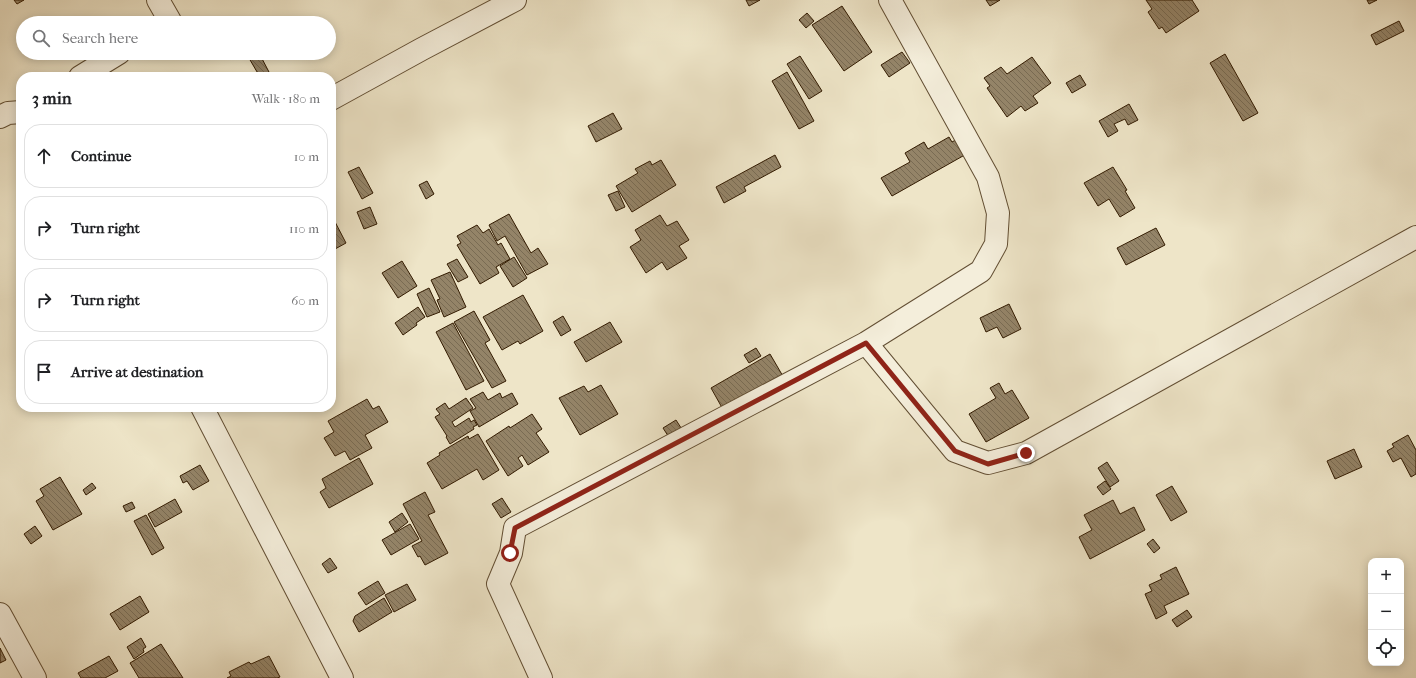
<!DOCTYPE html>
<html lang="en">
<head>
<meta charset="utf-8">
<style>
	body { margin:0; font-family:"IM FELL French Canon",serif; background:#f2f2f2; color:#202124 }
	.controls { position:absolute; right:12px; bottom:12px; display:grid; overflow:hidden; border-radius:8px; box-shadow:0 2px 10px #0003 }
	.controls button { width:36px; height:36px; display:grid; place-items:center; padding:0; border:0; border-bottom:1px solid #e0e0e0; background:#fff; color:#202124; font:20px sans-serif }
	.stop { position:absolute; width:12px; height:12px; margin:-9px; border:3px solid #8f2418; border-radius:50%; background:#fff }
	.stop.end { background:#8f2418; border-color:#fff; box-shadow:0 1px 4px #0008 }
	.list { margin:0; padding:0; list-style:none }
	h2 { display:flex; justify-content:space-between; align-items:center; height:52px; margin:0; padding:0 16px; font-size:17px }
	h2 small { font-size:13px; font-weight:400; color:#757577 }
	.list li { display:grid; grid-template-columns:26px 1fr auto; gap:12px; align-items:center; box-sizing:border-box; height:64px; margin:0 8px 8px; padding:0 8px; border:1px solid #e0e0e0; border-radius:16px }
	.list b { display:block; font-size:15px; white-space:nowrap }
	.list em { font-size:13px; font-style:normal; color:#757577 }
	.icon { flex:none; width:22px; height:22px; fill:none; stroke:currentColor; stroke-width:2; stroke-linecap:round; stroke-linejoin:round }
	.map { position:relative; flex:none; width:1416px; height:678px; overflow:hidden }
	.search { position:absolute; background:#fff; box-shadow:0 2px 10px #0003; left:16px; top:16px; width:320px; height:44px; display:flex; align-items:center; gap:10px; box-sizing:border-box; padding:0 14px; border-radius:22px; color:#757577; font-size:15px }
	.panel { position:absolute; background:#fff; box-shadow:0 2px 10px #0003; left:16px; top:72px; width:320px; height:340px; border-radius:16px }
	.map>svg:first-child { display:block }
	.building { fill:url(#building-back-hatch); stroke:#331b01 }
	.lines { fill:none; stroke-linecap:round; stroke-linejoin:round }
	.minor-casing { stroke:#624e33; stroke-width:24 }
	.minor { stroke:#f4eedb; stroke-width:22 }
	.route { stroke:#8f2418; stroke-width:5 }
</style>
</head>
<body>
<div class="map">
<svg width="1416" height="678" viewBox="0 0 1416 678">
	<defs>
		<pattern id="building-back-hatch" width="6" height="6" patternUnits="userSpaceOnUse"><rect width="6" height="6" fill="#948468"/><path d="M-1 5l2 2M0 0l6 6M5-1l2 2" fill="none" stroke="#796b53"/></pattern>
	</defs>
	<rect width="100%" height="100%" fill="#eee5c8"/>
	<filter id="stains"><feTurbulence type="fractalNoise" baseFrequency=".005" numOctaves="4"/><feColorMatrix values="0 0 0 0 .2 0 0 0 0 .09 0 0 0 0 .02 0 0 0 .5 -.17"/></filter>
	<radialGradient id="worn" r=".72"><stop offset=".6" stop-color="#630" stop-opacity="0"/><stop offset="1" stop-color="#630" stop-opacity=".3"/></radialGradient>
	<path class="building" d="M 14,0 L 24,0 L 17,4 Z
		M 746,0 L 760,0 L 749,6 Z
		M 986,0 L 1000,0 L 990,6 Z
		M 1146,0 L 1192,0 L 1199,11 L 1166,33 L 1162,27 L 1159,29 L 1148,12 L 1152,9 Z
		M 1367,0 L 1377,0 L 1369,4 Z
		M 842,6 L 872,52 L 844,71 L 812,25 Z
		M 807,13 L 814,21 L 806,28 L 799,20 Z
		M 1399,21 L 1404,31 L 1376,45 L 1371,35 Z
		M 902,52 L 910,63 L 889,77 L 881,65 Z
		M 246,53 L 259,53 L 269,72 L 260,77 Z
		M 1225,54 L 1258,113 L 1243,121 L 1210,63 Z
		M 800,56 L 822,91 L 809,99 L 787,64 Z
		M 1032,57 L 1051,83 L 1033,96 L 1038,103 L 1025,111 L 1021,106 L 1007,117 L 987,88 L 990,86 L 984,78 L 1001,67 L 1007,74 Z
		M 787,72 L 814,121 L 799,129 L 772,81 Z
		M 1080,75 L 1086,85 L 1072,93 L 1066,83 Z
		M 1129,104 L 1138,120 L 1128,125 L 1125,119 L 1114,124 L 1118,131 L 1108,137 L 1099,121 Z
		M 613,113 L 622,129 L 596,142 L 588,126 Z
		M 949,137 L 952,142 L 961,137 L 970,152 L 892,196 L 881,178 L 910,162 L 905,153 L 924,142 L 928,149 Z
		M 775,155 L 781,167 L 744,187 L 746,191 L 724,203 L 716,187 Z
		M 661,160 L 676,185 L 632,212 L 616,186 L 638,173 L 635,169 L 650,161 L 652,165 Z
		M 359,167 L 373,193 L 362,199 L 348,172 Z
		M 1113,167 L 1127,190 L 1125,191 L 1135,208 L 1120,217 L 1109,199 L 1098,206 L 1084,183 Z
		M 427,181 L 434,194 L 426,199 L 419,185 Z
		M 618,191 L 625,207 L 616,211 L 608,195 Z
		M 370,207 L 377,224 L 364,229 L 357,212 Z
		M 509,214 L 531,253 L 538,248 L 548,264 L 527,275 L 505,236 L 497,241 L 489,225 Z
		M 660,215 L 667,226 L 677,221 L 689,240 L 679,246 L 687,258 L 667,270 L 662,262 L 646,273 L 630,247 L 641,240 L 635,230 Z
		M 333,218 L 346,243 L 335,249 L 331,242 L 331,219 Z
		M 477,225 L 483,233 L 489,229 L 498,245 L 501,243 L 510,259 L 496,267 L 499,273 L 480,284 L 457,245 L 461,243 L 457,236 Z
		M 1156,228 L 1165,245 L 1126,265 L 1117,248 Z
		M 514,257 L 527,278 L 513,287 L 500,266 Z
		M 457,259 L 468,277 L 458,282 L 447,264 Z
		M 402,261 L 417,286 L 398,298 L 382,273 Z
		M 450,272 L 466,307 L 444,317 L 437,300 L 440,299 L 431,280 Z
		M 429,288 L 440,312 L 427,317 L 417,294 Z
		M 523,295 L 543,331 L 520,344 L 518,341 L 502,350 L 483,317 Z
		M 1009,304 L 1021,329 L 1003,338 L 997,327 L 986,332 L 980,318 Z
		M 418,307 L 425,317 L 416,323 L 417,325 L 403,335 L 395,323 Z
		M 474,311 L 490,340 L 485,343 L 506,381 L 492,388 L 454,322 Z
		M 563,316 L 571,330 L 561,336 L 553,322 Z
		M 610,322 L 622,342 L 586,362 L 574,342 Z
		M 453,323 L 484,381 L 466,390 L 436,332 Z
		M 756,348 L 761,356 L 749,363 L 744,355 Z
		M 770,354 L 784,378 L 725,413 L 711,388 Z
		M 999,383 L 1005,394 L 1012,390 L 1029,418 L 986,442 L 969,414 L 996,398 L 990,388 Z
		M 601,385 L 618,414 L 580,435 L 559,398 L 584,386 L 588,392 Z
		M 483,392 L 488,400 L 500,393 L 502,398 L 512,393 L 518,404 L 479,427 L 470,411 L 476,408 L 470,399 Z
		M 466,398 L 473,408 L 452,422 L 455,427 L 469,418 L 471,422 L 474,420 L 477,425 L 473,427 L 474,429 L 450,444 L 446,437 L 447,436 L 435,417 L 440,414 L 436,409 L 445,403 L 449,409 Z
		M 367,399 L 373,409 L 379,406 L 388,422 L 365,435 L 372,448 L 350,460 L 345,451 L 335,456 L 324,438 L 334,432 L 328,421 Z
		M 532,414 L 542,429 L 536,433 L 549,452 L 528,465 L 522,455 L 518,458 L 523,466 L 508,476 L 486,441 L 509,426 L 510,428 Z
		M 676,420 L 685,434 L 672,442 L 663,428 Z
		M 478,434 L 499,470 L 483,480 L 477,469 L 442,489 L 427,463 L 440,455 L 439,453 L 468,436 L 469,439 Z
		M 1408,435 L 1416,450 L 1416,474 L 1411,477 L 1401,458 L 1393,462 L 1387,451 L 1394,447 L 1392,444 Z
		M 1354,449 L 1362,467 L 1335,479 L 1327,461 Z
		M 359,458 L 373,484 L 329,508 L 320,492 L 326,488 L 322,479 Z
		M 1107,462 L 1119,481 L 1110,487 L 1098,468 Z
		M 200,465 L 209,481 L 193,490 L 187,481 L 183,483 L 180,476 Z
		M 60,477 L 82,514 L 53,530 L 36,501 L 44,496 L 40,489 Z
		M 1105,481 L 1111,489 L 1103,495 L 1097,487 Z
		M 92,483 L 96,488 L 86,495 L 83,490 Z
		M 1172,486 L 1187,512 L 1171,521 L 1156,495 Z
		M 425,492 L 435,512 L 428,515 L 448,553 L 425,565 L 420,556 L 418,557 L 412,546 L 422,541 L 403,504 Z
		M 502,498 L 511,512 L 501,518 L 492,504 Z
		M 175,499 L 182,512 L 155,527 L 148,514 Z
		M 1113,500 L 1120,514 L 1134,507 L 1145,530 L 1090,559 L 1079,537 L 1092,530 L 1084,515 Z
		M 132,502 L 135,508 L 126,512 L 123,506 Z
		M 402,513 L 408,522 L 395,532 L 389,522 Z
		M 146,515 L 164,548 L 152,555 L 134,521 Z
		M 410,524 L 419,539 L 391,555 L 382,540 Z
		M 35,526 L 42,536 L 31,544 L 24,534 Z
		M 1153,539 L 1160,548 L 1154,553 L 1147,544 Z
		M 330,558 L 337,568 L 328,573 L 322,564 Z
		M 1176,567 L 1189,594 L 1164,606 L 1167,613 L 1156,619 L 1145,594 L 1152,591 L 1149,585 L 1162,579 L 1160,575 Z
		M 378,581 L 385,593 L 366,605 L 358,593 Z
		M 407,584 L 416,600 L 394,612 L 385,595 Z
		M 140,596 L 149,612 L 120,630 L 110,614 Z
		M 384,598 L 392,612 L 359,632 L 353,621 L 355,616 Z
		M 1187,610 L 1192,617 L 1177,627 L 1172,620 Z
		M 141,638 L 146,647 L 143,649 L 144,652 L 134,659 L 127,647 Z
		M 161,644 L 183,678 L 139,678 L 130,663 Z
		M 0,648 L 6,660 L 0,663 Z
		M 109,656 L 118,671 L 105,678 L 81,678 L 78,673 Z
		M 269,656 L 280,677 L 277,678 L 227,678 L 231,676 L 229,672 L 249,662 L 251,664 Z"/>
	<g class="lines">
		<g class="minor-casing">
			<path id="minor" d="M 158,0 L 170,21 L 167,23
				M 80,77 L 119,53
				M 331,99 L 422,49 L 515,0
				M 0,117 L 8,113 L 21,112
				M 866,343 L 955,451 L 988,463 L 1026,453 L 1416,237
				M 202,407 L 342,678
				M 0,614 L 35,678
				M 541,678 L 498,584 L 511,553 L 515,528 L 866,343 L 981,271 L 996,244 L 998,213 L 988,177 L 890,0"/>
		</g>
		<use href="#minor" class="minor"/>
	</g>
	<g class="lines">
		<path class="route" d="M 510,553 L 515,528 L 866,343 L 955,451 L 988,464 L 1026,453"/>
	</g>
	<rect width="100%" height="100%" filter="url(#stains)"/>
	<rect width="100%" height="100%" fill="url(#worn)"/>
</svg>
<div class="controls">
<button>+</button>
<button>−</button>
<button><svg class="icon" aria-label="locate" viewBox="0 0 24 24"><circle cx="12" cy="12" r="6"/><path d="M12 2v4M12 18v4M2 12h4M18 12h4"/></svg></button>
</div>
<div class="stop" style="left:510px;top:553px"></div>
<div class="stop end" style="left:1026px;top:453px"></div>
<div class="search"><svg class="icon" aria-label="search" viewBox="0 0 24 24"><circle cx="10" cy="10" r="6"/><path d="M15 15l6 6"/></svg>Search here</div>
<section class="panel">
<h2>3 min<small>Walk · 180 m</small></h2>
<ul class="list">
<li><svg class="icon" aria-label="ahead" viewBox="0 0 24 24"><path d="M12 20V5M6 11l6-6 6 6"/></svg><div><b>Continue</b></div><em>10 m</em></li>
<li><svg class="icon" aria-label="right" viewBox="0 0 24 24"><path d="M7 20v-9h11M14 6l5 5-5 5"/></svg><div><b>Turn right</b></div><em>110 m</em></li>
<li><svg class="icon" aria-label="right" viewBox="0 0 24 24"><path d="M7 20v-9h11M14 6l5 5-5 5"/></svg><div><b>Turn right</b></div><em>60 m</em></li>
<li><svg class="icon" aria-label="arrive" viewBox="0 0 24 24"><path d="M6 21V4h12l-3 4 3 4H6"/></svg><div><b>Arrive at destination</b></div></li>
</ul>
</section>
</div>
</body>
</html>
